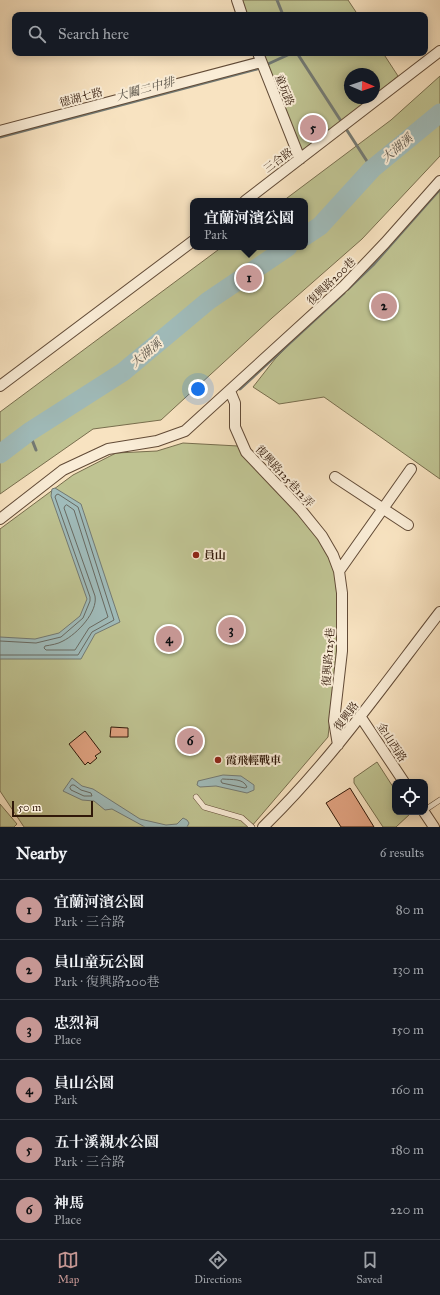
<!DOCTYPE html>
<html lang="en">
<head>
<meta charset="utf-8">
<style>
	body { margin:0; font-family:"IM FELL Great Primer","Noto Serif TC",serif; background:#242831; color:#f1f3f6 }
	.controls { position:absolute; right:12px; bottom:12px; display:grid; overflow:hidden; border-radius:8px; box-shadow:0 2px 10px #0003 }
	.controls button { width:36px; height:36px; display:grid; place-items:center; padding:0; border:0; border-bottom:1px solid #363941; background:#171b24; color:#f1f3f6; font:20px sans-serif }
	.compass { position:absolute; left:344px; top:68px; width:36px; height:36px; border-radius:50%; background:#171b24; box-shadow:0 2px 10px #0003; rotate:92deg }
	.scale { position:absolute; left:12px; bottom:10px; width:81px; box-sizing:border-box; padding-left:4px; border:2px solid #301809; border-top:0; font-size:11px; line-height:14px; white-space:nowrap; color:#301809; -webkit-text-stroke:3px #faedd7; paint-order:stroke }
	.you { position:absolute; left:198px; top:389px; width:14px; height:14px; margin:-10px; border:3px solid #fff; border-radius:50%; background:#1a73e8; box-shadow:0 0 0 6px #1a73e833 }
	.badge { display:grid; place-items:center; width:26px; height:26px; border-radius:50%; background:#c59692; color:#111; font-size:13px; font-weight:700 }
	.pin { position:absolute; translate:-50% -50%; border:2px solid #fff; box-shadow:0 1px 4px #0006 }
	.popup { position:absolute; left:190px; top:198px; width:118px; height:52px; box-sizing:border-box; display:grid; place-content:center; border-radius:8px; background:#171b24; filter:drop-shadow(0 1px 3px #0005); font-size:13px; white-space:nowrap; color:#9ea1a6 }
	.popup b { font-size:15px; color:#f1f3f6 }
	.popup::after { content:''; position:absolute; left:50%; top:100%; margin-left:-8px; border:8px solid transparent; border-top-color:#171b24 }
	.list { margin:0; padding:0; list-style:none }
	h2 { display:flex; justify-content:space-between; align-items:center; height:52px; margin:0; padding:0 16px; font-size:17px }
	h2 small { font-size:13px; font-weight:400; color:#9ea1a6 }
	.list li { display:grid; grid-template-columns:26px 1fr auto; gap:12px; align-items:center; box-sizing:border-box; height:60px; padding:0 16px; border-top:1px solid #363941 }
	.list b { display:block; font-size:15px; white-space:nowrap }
	.list p { margin:0; font-size:13px; white-space:nowrap; color:#9ea1a6 }
	.list em { font-size:13px; font-style:normal; color:#9ea1a6 }
	.icon { flex:none; width:22px; height:22px; fill:none; stroke:currentColor; stroke-width:2; stroke-linecap:round; stroke-linejoin:round }
	.map { position:relative; flex:none; width:440px; height:827px; overflow:hidden }
	.search { position:absolute; background:#171b24; box-shadow:0 2px 10px #0003; left:12px; right:12px; top:12px; height:44px; display:flex; align-items:center; gap:10px; box-sizing:border-box; padding:0 14px; border-radius:8px; color:#9ea1a6; font-size:15px }
	.sheet { height:412px; background:#171b24 }
	nav { display:flex; justify-content:space-around; align-items:center; box-sizing:border-box; height:56px; border-top:1px solid #363941; background:#171b24; font-size:11px; color:#9ea1a6 }
	nav a { display:grid; justify-items:center; gap:2px }
	nav .on { color:#c59692 }
	.map>svg:first-child { display:block }
	.green { fill:#bfc392; stroke:#786e4e }
	.water { fill:#a0bcbb; stroke:#737a74 }
	.lines { fill:none; stroke-linecap:round; stroke-linejoin:round }
	.shore { stroke:#686a62; stroke-width:1 }
	.stream { stroke:#737a74; stroke-width:3 }
	.river { stroke:#a0bcbb; stroke-width:19 }
	.building { fill:#e2a483; stroke:#301809 }
	.service-casing { stroke:#624b37; stroke-width:6 }
	.minor-casing { stroke:#624b37; stroke-width:12 }
	.service { stroke:#faedd7; stroke-width:5 }
	.minor { stroke:#faedd7; stroke-width:10 }
	.poi-dot { fill:#8f2418; stroke:#faedd7; stroke-width:1.5 }
	.labels { text-anchor:middle; stroke-width:4; stroke-linejoin:round; paint-order:stroke }
	.street-label { font-size:11px; fill:#301809; stroke:#faedd7 }
	.poi-label { font-size:11px; font-weight:bold; fill:#301809; stroke:#faedd7; text-anchor:start }
	.water-label { font-size:12px; font-style:italic; fill:#575147; stroke:#faedd7 }
</style>
</head>
<body>
<div class="map">
<svg width="440" height="827" viewBox="0 0 440 827">
	<rect width="100%" height="100%" fill="#f8e3c1"/>
	<filter id="stains"><feTurbulence type="fractalNoise" baseFrequency=".005" numOctaves="4"/><feColorMatrix values="0 0 0 0 .2 0 0 0 0 .09 0 0 0 0 .02 0 0 0 .5 -.17"/></filter>
	<radialGradient id="worn" r=".72"><stop offset=".6" stop-color="#630" stop-opacity="0"/><stop offset="1" stop-color="#630" stop-opacity=".3"/></radialGradient>
	<path class="green" d="M 241,0 L 348,0 L 358,15 L 246,15 Z
		M 261,53 L 383,53 L 398,76 L 374,96 L 374,74 L 350,74 L 350,98 L 372,98 L 300,158 Z
		M 440,76 L 440,156 L 362,239 L 272,318 L 161,420 L 93,429 L 0,494 L 0,412 L 222,247 L 305,247 L 305,201 L 283,201 L 391,120 Z
		M 440,191 L 440,479 L 324,397 L 279,404 L 253,387 L 275,359 Z
		M 183,443 L 238,446 L 262,475 L 318,536 L 328,553 L 335,573 L 339,621 L 337,656 L 328,737 L 251,827 L 24,827 L 0,791 L 0,529 L 73,475 L 116,453 L 157,451 Z
		M 377,762 L 395,790 L 395,812 L 409,812 L 410,814 L 396,827 L 383,827 L 354,783 L 354,778 Z
		M 0,804 L 17,824 L 14,827 L 0,827 Z"/>
	<path class="water" d="M 55,488 L 81,504 L 120,622 L 95,634 L 81,659 L 0,659 L 0,637 L 35,639 L 59,633 L 80,616 L 87,599 L 51,496 L 52,489 Z
		M 223,775 L 241,776 L 254,785 L 254,790 L 247,793 L 216,786 L 200,787 L 197,785 L 198,781 Z
		M 72,778 L 82,786 L 93,789 L 140,819 L 166,825 L 177,824 L 183,818 L 187,820 L 189,823 L 187,827 L 145,827 L 112,809 L 105,810 L 94,801 L 82,800 L 63,791 Z"/>
	<g class="lines">
		<path class="shore" d="M 67,505 L 74,510 L 108,617 L 89,628 L 75,650 L 46,650 L 44,648 L 45,646 C 51,645 58,644 63,641 C 77,634 98,612 95,596 L 64,508 L 65,506 Z
			M 0,641 L 36,643 L 61,637 L 83,618 L 90,601 L 90,597 L 55,497 L 56,495 L 58,494 L 78,507 L 114,620 L 92,632 L 78,655 L 0,655
			M 223,779 C 232,780 243,778 247,787 L 245,788 L 222,783 L 221,781 Z
			M 72,785 L 74,785 L 81,790 L 91,793 L 92,796 L 84,796 L 71,790 L 70,788 Z"/>
		<path class="stream" d="M 277,0 L 283,15
			M 297,53 L 372,169
			M 0,137 L 257,69 L 292,53
			M 348,289 L 373,265 L 440,189
			M 240,389 L 344,293
			M 29,432 L 36,450"/>
		<path class="river" d="M 305,236 L 320,226 L 372,169 L 440,113
			M 0,454 L 29,432 L 123,372 L 208,301 L 288,247"/>
	</g>
	<path class="building" d="M 228,622 L 240,627 L 235,639 L 223,634 Z
		M 111,727 L 128,728 L 128,737 L 110,737 Z
		M 85,731 L 101,752 L 95,756 L 97,758 L 90,764 L 88,762 L 85,765 L 69,744 Z
		M 350,788 L 374,827 L 341,827 L 326,803 Z"/>
	<g class="lines">
		<g class="service-casing">
			<path id="service" d="M 196,797 L 204,807 L 242,818 L 252,827
				M 425,810 L 440,800"/>
		</g>
		<g class="minor-casing">
			<path id="minor" d="M 237,0 L 242,15
				M 258,53 L 300,159
				M 0,131 L 261,62
				M 245,201 L 440,51
				M 0,386 L 193,241
				M 230,391 L 235,403 L 235,427 L 246,452 L 301,510 L 322,536 L 333,555 L 339,571 L 342,593 L 342,651 L 334,721 L 338,745
				M 335,477 L 408,525
				M 0,519 L 63,470 L 108,449 L 157,441 L 185,431 L 344,286 L 385,243 L 440,181
				M 339,571 L 411,469
				M 360,716 L 404,782
				M 424,812 L 434,827
				M 263,827 C 330,762 383,686 440,612"/>
		</g>
		<use href="#service" class="service"/>
		<use href="#minor" class="minor"/>
	</g>
	<g class="poi-dot">
		<circle cx="196" cy="555" r="4"/>
		<circle cx="218" cy="760" r="4"/>
	</g>
	<g class="labels">
		<g class="street-label">
			<text transform="translate(285 90) rotate(68)" y="4">童玩路</text>
			<text transform="translate(81 97) rotate(-15)" y="4">德湖七路</text>
			<text transform="translate(278 160) rotate(-37)" y="4">三合路</text>
			<text transform="translate(331 281) rotate(-44)" y="4">復興路200巷</text>
			<text transform="translate(285 476) rotate(47)" y="4">復興路125巷12弄</text>
			<text transform="translate(328 657) rotate(-86)" y="4">復興路125巷</text>
			<text transform="translate(346 716) rotate(-53)" y="4">復興路</text>
			<text transform="translate(392 742) rotate(57)" y="4">金山西路</text>
		</g>
		<g class="poi-label">
			<text x="204" y="559">員山</text>
			<text x="226" y="764">霞飛輕戰車</text>
		</g>
		<g class="water-label">
			<text transform="translate(145 89) rotate(-15)" y="4">大鬮二中排</text>
			<text transform="translate(397 148) rotate(-40)" y="4">大湖溪</text>
			<text transform="translate(146 353) rotate(-40)" y="4">大湖溪</text>
		</g>
	</g>
	<rect width="100%" height="100%" filter="url(#stains)"/>
	<rect width="100%" height="100%" fill="url(#worn)"/>
</svg>
<div class="controls">
<button><svg class="icon" aria-label="locate" viewBox="0 0 24 24"><circle cx="12" cy="12" r="6"/><path d="M12 2v4M12 18v4M2 12h4M18 12h4"/></svg></button>
</div>
<svg class="compass" viewBox="-18 -18 36 36"><path d="M0-13l5 13h-10z" fill="#e53935"/><path d="M0 13l5-13h-10z" fill="#9ea1a6"/></svg>
<div class="scale">50 m</div>
<div class="you"></div>
<div class="pin badge" style="left:249px;top:278px">1</div>
<div class="popup"><b>宜蘭河濱公園</b>Park</div>
<div class="pin badge" style="left:384px;top:306px">2</div>
<div class="pin badge" style="left:231px;top:630px">3</div>
<div class="pin badge" style="left:169px;top:639px">4</div>
<div class="pin badge" style="left:313px;top:128px">5</div>
<div class="pin badge" style="left:190px;top:741px">6</div>
<div class="search"><svg class="icon" aria-label="search" viewBox="0 0 24 24"><circle cx="10" cy="10" r="6"/><path d="M15 15l6 6"/></svg>Search here</div>
</div>
<section class="sheet">
<h2>Nearby<small>6 results</small></h2>
<ul class="list">
<li><span class="badge">1</span><div><b>宜蘭河濱公園</b><p>Park · 三合路</p></div><em>80 m</em></li>
<li><span class="badge">2</span><div><b>員山童玩公園</b><p>Park · 復興路200巷</p></div><em>130 m</em></li>
<li><span class="badge">3</span><div><b>忠烈祠</b><p>Place</p></div><em>150 m</em></li>
<li><span class="badge">4</span><div><b>員山公園</b><p>Park</p></div><em>160 m</em></li>
<li><span class="badge">5</span><div><b>五十溪親水公園</b><p>Park · 三合路</p></div><em>180 m</em></li>
<li><span class="badge">6</span><div><b>神馬</b><p>Place</p></div><em>220 m</em></li>
</ul>
</section>
<nav>
<a class="on"><svg class="icon" aria-label="map" viewBox="0 0 24 24"><path d="M3 6l6-2 6 2 6-2v14l-6 2-6-2-6 2zM9 4v14M15 6v14"/></svg>Map</a>
<a><svg class="icon" aria-label="directions" viewBox="0 0 24 24"><path d="M12 3l9 9-9 9-9-9zM9 14v-3h6M13 9l2 2-2 2"/></svg>Directions</a>
<a><svg class="icon" aria-label="saved" viewBox="0 0 24 24"><path d="M7 4h10v16l-5-4-5 4z"/></svg>Saved</a>
</nav>
</body>
</html>
